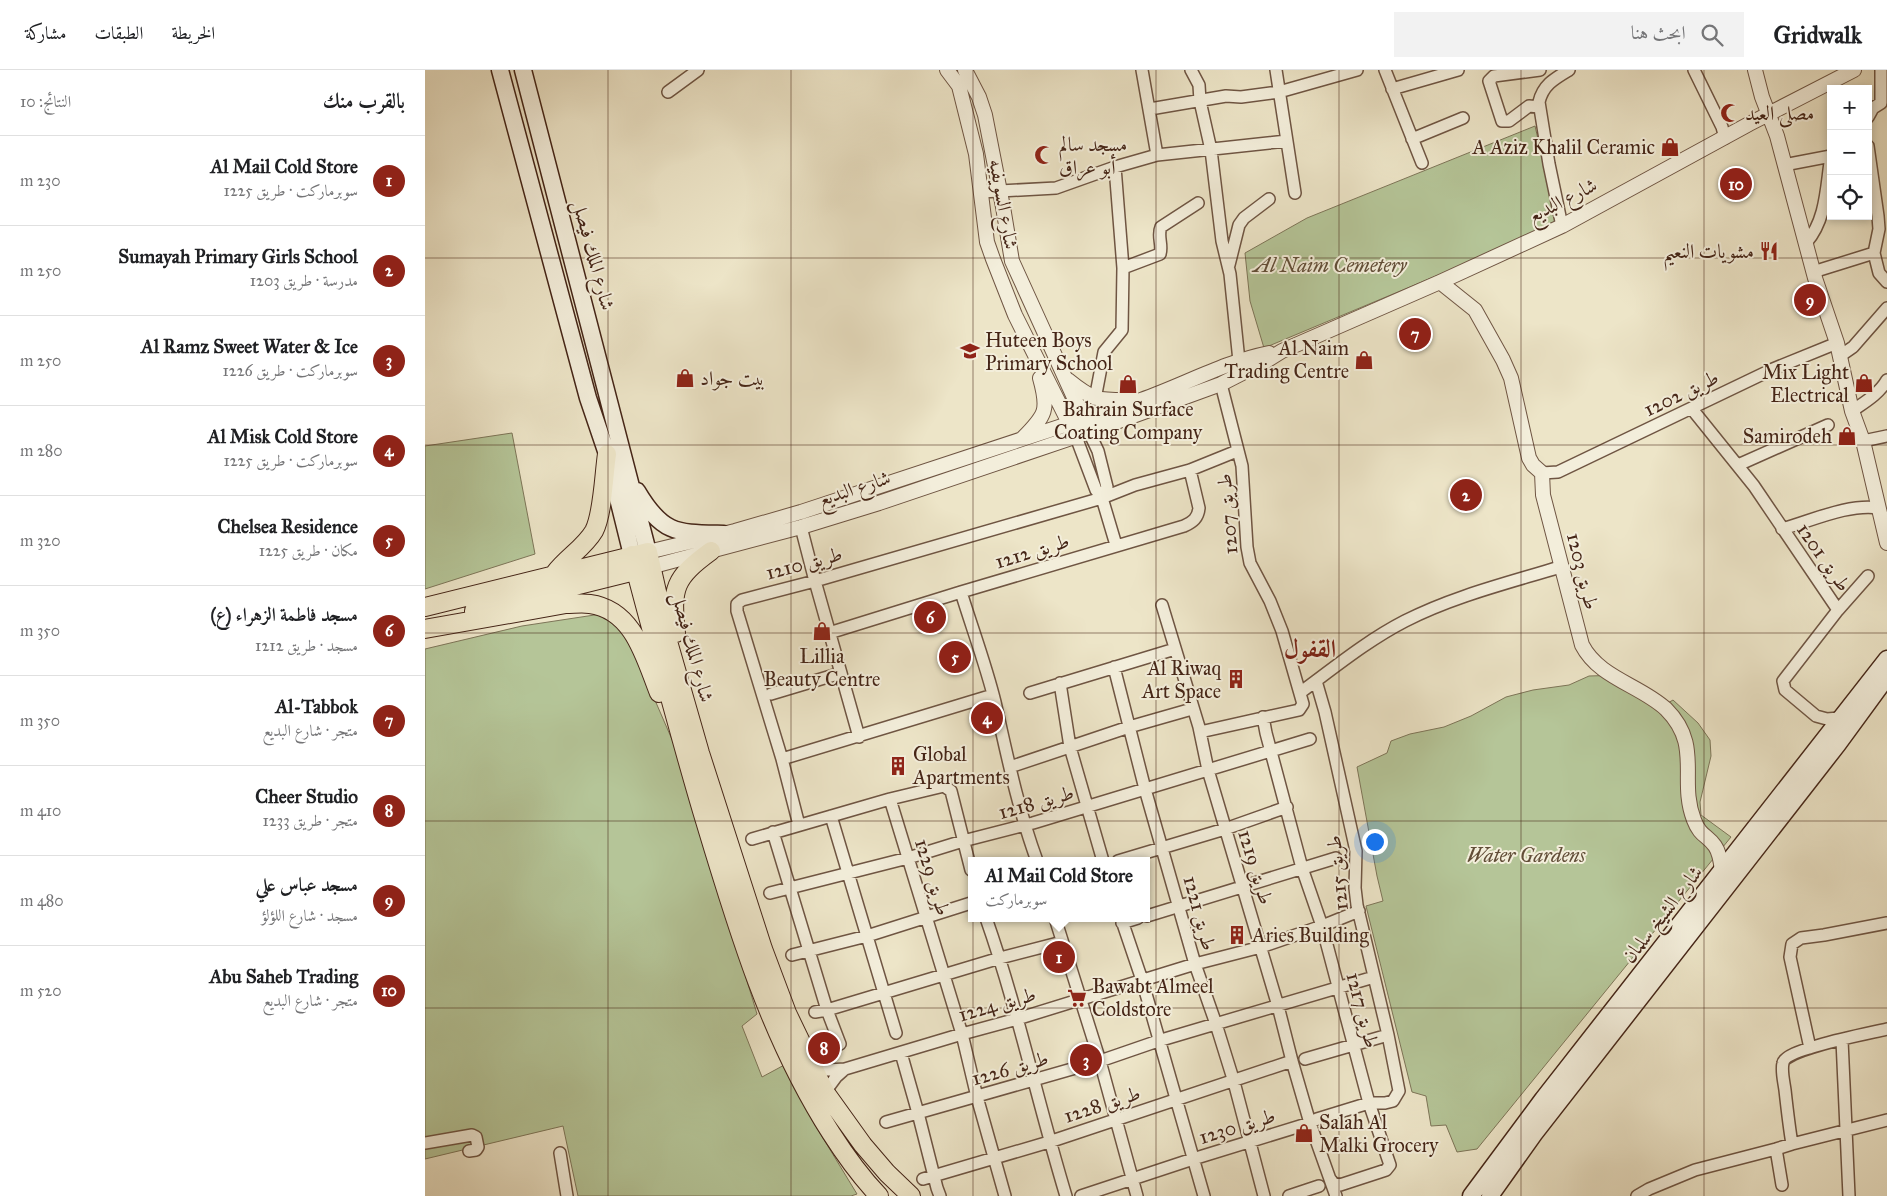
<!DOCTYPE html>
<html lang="ar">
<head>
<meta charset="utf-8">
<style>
	body { margin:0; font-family:"IM FELL Great Primer",Amiri,serif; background:#f2f2f2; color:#202124; direction:rtl }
	.controls { position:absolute; right:15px; top:15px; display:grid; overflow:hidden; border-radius:0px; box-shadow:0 2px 8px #0003 }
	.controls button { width:45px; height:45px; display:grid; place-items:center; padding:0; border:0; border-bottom:1px solid #e0e0e0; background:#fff; color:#202124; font:25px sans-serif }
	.you { position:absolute; left:949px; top:771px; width:18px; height:18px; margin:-12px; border:4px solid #fff; border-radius:50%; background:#1a73e8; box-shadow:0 0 0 8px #1a73e833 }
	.badge { display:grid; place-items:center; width:32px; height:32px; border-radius:50%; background:#8f2418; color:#fff; font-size:16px; font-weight:700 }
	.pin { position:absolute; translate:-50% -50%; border:2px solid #fff; box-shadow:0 1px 5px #0006 }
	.popup { position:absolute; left:543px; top:787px; width:182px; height:65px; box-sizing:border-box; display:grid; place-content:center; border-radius:0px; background:#fff; filter:drop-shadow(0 1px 4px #0005); font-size:16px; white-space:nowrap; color:#757577 }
	.popup b { font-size:19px; color:#202124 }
	.popup::after { content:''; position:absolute; left:50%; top:100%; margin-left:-10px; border:10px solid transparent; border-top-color:#fff }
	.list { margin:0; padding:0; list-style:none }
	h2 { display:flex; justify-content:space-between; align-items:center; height:65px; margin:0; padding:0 20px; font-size:21px }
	h2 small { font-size:16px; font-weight:400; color:#757577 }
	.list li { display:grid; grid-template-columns:32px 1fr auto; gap:15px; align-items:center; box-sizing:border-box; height:90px; padding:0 20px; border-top:1px solid #e0e0e0 }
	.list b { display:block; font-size:19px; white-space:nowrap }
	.list p { margin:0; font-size:16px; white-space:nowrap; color:#757577 }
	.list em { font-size:16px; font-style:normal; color:#757577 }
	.icon { flex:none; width:28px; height:28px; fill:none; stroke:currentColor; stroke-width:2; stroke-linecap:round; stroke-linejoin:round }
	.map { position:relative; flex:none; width:1462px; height:1126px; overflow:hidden; direction:ltr }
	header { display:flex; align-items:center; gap:30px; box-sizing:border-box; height:70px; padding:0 25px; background:#fff; border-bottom:1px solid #e0e0e0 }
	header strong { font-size:24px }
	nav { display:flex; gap:28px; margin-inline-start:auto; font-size:18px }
	.search { width:350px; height:45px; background:#f2f2f2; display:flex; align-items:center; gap:12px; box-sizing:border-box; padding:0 18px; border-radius:0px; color:#757577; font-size:19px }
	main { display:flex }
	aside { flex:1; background:#fff }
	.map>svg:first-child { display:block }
	.green { fill:#b5c598; stroke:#7d7558 }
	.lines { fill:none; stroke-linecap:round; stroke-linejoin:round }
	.minor-casing { stroke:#6f5543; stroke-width:14 }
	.tertiary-casing { stroke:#6f5543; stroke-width:16 }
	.secondary-casing { stroke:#452517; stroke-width:19 }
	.primary-casing { stroke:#452517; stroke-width:20 }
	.minor { stroke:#f3eedb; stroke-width:11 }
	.tertiary { stroke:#f3eedb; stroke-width:14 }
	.secondary { stroke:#f3eedb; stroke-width:16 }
	.primary { stroke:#ede5c8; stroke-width:18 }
	.grid { fill:none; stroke:#452517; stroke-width:1; stroke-opacity:0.55 }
	.labels { text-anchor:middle; stroke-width:4; stroke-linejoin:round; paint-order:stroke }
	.poi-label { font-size:20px; fill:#452517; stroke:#f3eedb; text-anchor:start }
	.street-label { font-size:20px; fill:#452517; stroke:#f3eedb }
	.park-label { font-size:20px; font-style:italic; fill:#614d37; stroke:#f3eedb }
	.district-label { font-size:25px; font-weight:bold; fill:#7a1f14; stroke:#f3eedb }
</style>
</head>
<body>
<header>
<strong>Gridwalk</strong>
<div class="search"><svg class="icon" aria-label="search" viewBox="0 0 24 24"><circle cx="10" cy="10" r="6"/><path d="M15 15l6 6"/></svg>ابحث هنا</div>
<nav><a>الخريطة</a><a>الطبقات</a><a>مشاركة</a></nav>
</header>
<main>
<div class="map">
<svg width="1462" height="1126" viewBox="0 0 1462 1126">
	<rect width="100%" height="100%" fill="#ede5c8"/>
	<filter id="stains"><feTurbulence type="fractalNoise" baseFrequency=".004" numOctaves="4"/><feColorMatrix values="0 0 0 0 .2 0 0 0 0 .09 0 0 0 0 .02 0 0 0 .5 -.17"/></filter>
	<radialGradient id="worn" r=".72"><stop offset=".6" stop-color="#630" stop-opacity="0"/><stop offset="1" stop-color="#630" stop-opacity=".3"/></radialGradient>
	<path class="green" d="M 1110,56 L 1133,155 L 839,278 L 825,231 L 820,183 L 882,148 Z
		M 87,363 L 110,484 L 0,519 L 0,376 Z
		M 176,544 L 200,561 L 255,688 L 332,944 L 317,956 L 337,1007 L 363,993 L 387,1050 L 432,1124 L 426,1126 L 153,1126 L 138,1056 L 0,1089 L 0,579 L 97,556 Z
		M 1200,605 L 1213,618 L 1236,637 L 1248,630 L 1273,653 L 1285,670 L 1286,686 L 1275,732 L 1276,745 L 1306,767 L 1052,1079 L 1032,1082 L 1021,1055 L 1006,1056 L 1001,1026 L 987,1022 L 941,836 L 958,831 L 952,806 L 932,697 L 962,683 L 966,671 L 985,664 L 1019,657 L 1046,646 L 1081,627 L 1108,620 L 1144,615 L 1164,606 Z"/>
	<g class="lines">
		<g class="minor-casing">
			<path id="minor" d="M 717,0 L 732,85
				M 766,0 L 774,15 L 775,31 L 786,80 L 797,171 L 805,204 L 814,291
				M 851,0 L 870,123
				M 960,0 L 997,93
				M 1269,0 L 1297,57 L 1300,68
				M 967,19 L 1033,0
				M 243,22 L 273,0
				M 1114,37 L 1104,36 L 1084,51 L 1077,51 L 1064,11 L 1069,6 L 1115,0
				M 725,39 L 801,26 L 816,27 L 854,22 L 932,0
				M 1443,47 L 1448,38 L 1456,33 L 1456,0
				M 987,69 L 1038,48
				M 1443,76 L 1453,146 L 1454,159 L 1449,183 L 1454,203 L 1462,212
				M 1359,95 L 1406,86 C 1401,116 1402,149 1381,173
				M 556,122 L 631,118 L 690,97 L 732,85 L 862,71
				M 1137,156 L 1124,94 L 1114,32 C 1118,15 1129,9 1144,0
				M 804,195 L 814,155 L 819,148 L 844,129
				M 698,198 L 735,184 C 738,175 732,166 736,157 L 773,133
				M 1388,202 L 1449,183
				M 1415,286 L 1428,277 L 1462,238
				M 670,329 L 679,282 L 697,260 L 698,198 L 690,97
				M 1267,339 L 1329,416 L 1413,540
				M 1427,341 C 1440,332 1454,324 1462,310
				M 664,362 L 673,381 L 682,417 L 677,428
				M 651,367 L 671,420 L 677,428 L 691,475
				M 1438,371 L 1462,366
				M 1313,395 L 1403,355
				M 1117,403 L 1133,402 L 1348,299 L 1412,273
				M 376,457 L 390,511 L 434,667
				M 1357,459 C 1386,451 1424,433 1454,438
				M 536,522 C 547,558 561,595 570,632 C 582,685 593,739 612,791
				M 737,535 L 774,657 L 783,700 L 853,936 L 867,991 L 885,1053 L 911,1126
				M 404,563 L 536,522 L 759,456 C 768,452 773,448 774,438 L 765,400
				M 689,597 L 720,719 L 770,894 L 791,954 L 809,1012 L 839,1126
				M 635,613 L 645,677 L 678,791
				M 876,622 C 910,597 943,570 980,551 C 1029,526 1083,513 1135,497
				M 605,623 L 750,579
				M 346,624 L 416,603
				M 838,647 L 841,663 L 877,798 L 897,856 L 944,1033 L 965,1095 L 961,1100 L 915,1115 L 908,1113 L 906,1110
				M 1414,648 L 1402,649 L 1391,646 L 1360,620 L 1358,611 L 1413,540 L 1443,506
				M 775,662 L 874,640 L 878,634 L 857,561 L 845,531 L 825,493 L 822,477 L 817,396 L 796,314
				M 357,689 L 568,625
				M 585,697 L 704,657 L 767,639
				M 465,729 L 537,964 L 552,1027 L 580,1126
				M 406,746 L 471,963
				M 374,755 L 357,689 L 312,541 L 312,534 L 317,530 L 390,511 L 677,428 L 710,415 L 765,400 L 812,381
				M 348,762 L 402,940 L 415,974
				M 327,769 L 465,729 L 519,716 L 526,721 L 546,800
				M 693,791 L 800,759 L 862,737
				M 345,823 L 483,788 L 538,771 L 608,753 L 885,669
				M 722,846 L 911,788
				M 561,848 C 593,939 613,1034 641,1126
				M 630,848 L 675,991 L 712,1126
				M 696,848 L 717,910 L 779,1126
				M 697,853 L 713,848
				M 367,885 L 442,866 L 546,833
				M 390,942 L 402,940 L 575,888 L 637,872
				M 1417,970 L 1424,1126
				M 1385,978 L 1365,887 L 1367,874 L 1376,868 L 1399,865 L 1462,853
				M 476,983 L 493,1043 L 512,1118 L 515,1126
				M 880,989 L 963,965
				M 387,997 L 403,1000 L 420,999 L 537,964 L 592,949 L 770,894 L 836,877 L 897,856 L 934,841
				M 400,1022 L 411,1007 L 420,999
				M 461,1052 L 675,991 L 733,971 L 949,907
				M 0,1073 L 47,1065 L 51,1067 L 53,1077 L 51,1080 L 44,1081
				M 1367,1074 C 1364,1056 1362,1038 1360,1020 C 1359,1012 1356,1001 1358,993 C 1360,979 1446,963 1462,959
				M 1351,1079 L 1357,1115
				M 135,1083 L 142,1126
				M 498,1109 L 624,1072 L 867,991
				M 656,1126 L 768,1089 L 885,1053 L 892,1049 L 944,1033 L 960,1033 L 968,1031 L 974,1021 L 963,965 L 932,835 L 930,818 L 931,781 L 900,642 L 891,611
				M 864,1126 L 894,1116
				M 1212,1126 L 1224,1119 L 1270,1100 L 1351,1079 L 1367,1074 L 1462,1050"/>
		</g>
		<g class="tertiary-casing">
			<path id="tertiary" d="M 522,0 L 534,16 L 551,84 L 562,172 L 568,189 L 590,245 L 648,361
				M 540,0 L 554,27 L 560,45 L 578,137 L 587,191 L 662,356
				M 1330,0 L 1337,27 L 1352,66 L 1390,208 L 1412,273 L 1427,341 L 1438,371 L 1462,473
				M 1015,212 L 1050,240 L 1078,290 L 1086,308 L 1104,388 L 1108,395 L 1117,403 L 1118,425 L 1157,575 C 1174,608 1215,615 1241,639 C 1278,676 1253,709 1269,750 C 1275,766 1282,765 1290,776 C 1295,783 1296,793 1297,801
				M 643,310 C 669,331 672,330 705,330
				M 598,368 C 621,345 624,340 615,308
				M 223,482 L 310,461 L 376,442 L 716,330 C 759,315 799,292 844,283
				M 225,497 L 376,457 L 454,433 L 664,362 L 796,314 L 841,291 L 857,281 L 1015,212 L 1137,156 L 1324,54 L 1429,0"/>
		</g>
		<g class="secondary-casing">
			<path id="secondary" d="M 75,0 L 163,328 L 182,384 L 207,485
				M 98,0 L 223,482
				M 212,421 C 238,465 252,463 299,464
				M 1046,1126 L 1118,1029 L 1462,589
				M 1065,1126 L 1109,1064 L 1413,674 L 1462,607"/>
		</g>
		<g class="primary-casing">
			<path id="primary" d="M 207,485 C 215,519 225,553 234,587 C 248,639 262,690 277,741 C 310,851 343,965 406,1063 C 420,1085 436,1107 454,1126
				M 130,503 C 141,488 159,478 169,461 C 178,444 179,403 182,384
				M 0,537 L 223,482 L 244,575 L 275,683 L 338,879 L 362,943 L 400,1022 L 438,1075 L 462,1103 L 486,1126
				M 49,541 L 222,498
				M 0,559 L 141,534 C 149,534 157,533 165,534 C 209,540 220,588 234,623
				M 251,563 C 246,518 249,508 286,481"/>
		</g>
		<use href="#minor" class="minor"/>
		<use href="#tertiary" class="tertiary"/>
		<use href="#secondary" class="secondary"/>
		<use href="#primary" class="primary"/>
	</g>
	<path class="grid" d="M 183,0 L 183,1126M 366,0 L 366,1126M 548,0 L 548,1126M 731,0 L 731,1126M 914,0 L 914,1126M 1096,0 L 1096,1126M 1279,0 L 1279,1126M 0,188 L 1462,188M 0,375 L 1462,375M 0,563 L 1462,563M 0,751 L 1462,751M 0,938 L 1462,938"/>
	<defs>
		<g id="mosque-bare" transform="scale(1.5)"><path d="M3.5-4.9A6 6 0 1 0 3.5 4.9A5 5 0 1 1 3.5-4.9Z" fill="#8f2418" stroke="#f3eedb" stroke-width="2.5" paint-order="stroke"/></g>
		<g id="shop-bare" transform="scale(1.5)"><path d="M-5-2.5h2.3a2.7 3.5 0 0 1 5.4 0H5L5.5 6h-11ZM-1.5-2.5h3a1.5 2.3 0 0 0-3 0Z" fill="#8f2418" stroke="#f3eedb" stroke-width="2.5" paint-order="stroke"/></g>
		<g id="restaurant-bare" transform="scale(1.5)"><path d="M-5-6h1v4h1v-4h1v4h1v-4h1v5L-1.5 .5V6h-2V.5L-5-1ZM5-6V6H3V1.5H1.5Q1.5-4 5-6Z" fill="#8f2418" stroke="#f3eedb" stroke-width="2.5" paint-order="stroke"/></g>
		<g id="school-bare" transform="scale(1.5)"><path d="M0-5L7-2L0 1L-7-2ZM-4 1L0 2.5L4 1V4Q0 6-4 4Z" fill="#8f2418" stroke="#f3eedb" stroke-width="2.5" paint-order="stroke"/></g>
		<g id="building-bare" transform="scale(1.5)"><path d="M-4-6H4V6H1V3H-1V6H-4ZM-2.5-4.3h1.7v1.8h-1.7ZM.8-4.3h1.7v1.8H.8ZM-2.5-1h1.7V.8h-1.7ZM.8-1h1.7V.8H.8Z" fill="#8f2418" stroke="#f3eedb" stroke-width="2.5" paint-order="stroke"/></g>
		<g id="supermarket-bare" transform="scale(1.5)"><path d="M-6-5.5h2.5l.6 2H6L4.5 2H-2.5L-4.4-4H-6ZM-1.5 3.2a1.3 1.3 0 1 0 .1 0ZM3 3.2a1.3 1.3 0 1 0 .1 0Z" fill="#8f2418" stroke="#f3eedb" stroke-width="2.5" paint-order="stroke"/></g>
	</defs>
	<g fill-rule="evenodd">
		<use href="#mosque-bare" x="1305" y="43"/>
		<use href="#shop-bare" x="1245" y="77"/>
		<use href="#mosque-bare" x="619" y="85"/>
		<use href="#restaurant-bare" x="1344" y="181"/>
		<use href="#school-bare" x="545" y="281"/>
		<use href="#shop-bare" x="939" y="290"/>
		<use href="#shop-bare" x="260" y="308"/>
		<use href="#shop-bare" x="1439" y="313"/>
		<use href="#shop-bare" x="703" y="314"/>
		<use href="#shop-bare" x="1422" y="366"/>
		<use href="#shop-bare" x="397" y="561"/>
		<use href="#building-bare" x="811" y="609"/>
		<use href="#building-bare" x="473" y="696"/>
		<use href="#building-bare" x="812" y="865"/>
		<use href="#supermarket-bare" x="652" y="928"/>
		<use href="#shop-bare" x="879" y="1063"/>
	</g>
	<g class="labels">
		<g class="poi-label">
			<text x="1320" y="50">مصلى العيد</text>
			<text x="634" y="81">مسجد سالم<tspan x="634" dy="23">أبو عراق</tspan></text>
			<text x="1230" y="84" text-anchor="end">A Aziz Khalil Ceramic</text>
			<text x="1329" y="188" text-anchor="end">مشويات النعيم</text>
			<text x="560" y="277">Huteen Boys<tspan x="560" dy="23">Primary School</tspan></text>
			<text x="924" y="285" text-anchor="end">Al Naim<tspan x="924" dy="23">Trading Centre</tspan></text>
			<text x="1424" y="309" text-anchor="end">Mix Light<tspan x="1424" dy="23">Electrical</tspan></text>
			<text x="275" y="315">بيت جواد</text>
			<text x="703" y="346" text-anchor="middle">Bahrain Surface<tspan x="703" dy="23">Coating Company</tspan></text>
			<text x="1407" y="373" text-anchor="end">Samirodeh</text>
			<text x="397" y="593" text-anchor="middle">Lillia<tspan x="397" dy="23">Beauty Centre</tspan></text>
			<text x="796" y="605" text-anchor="end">Al Riwaq<tspan x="796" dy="23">Art Space</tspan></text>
			<text x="488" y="691">Global<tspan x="488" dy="23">Apartments</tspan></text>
			<text x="827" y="872">Aries Building</text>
			<text x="667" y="923">Bawabt Almeel<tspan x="667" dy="23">Coldstore</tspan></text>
			<text x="894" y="1059">Salah Al<tspan x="894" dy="23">Malki Grocery</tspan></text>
		</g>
		<g class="street-label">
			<text transform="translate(1137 130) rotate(-27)" y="7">شارع البديع</text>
			<text transform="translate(579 134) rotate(80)" y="7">شارع السويفيه</text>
			<text transform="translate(169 185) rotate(75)" y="7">شارع الملك فيصل</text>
			<text transform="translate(1256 323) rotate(-26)" y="7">طريق 1202</text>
			<text transform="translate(429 418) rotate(-18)" y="7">شارع البديع</text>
			<text transform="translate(802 444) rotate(-95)" y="7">طريق 1207</text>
			<text transform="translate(607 481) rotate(-17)" y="7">طريق 1212</text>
			<text transform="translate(1399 487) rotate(55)" y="7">طريق 1201</text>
			<text transform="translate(379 493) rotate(-15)" y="7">طريق 1210</text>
			<text transform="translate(1158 501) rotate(76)" y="7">طريق 1203</text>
			<text transform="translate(268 577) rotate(75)" y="7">شارع الملك فيصل</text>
			<text transform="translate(611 732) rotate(-16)" y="7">طريق 1218</text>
			<text transform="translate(831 797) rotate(73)" y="7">طريق 1219</text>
			<text transform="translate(912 803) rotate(-96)" y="7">طريق 1215</text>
			<text transform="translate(508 807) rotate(73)" y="7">طريق 1229</text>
			<text transform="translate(775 843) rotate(75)" y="7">طريق 1221</text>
			<text transform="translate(1237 844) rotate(-52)" y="7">شارع الشيخ سلمان</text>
			<text transform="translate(572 934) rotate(-16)" y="7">طريق 1224</text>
			<text transform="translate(938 940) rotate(75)" y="7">طريق 1217</text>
			<text transform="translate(585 998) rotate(-16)" y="7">طريق 1226</text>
			<text transform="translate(677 1034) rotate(-18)" y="7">طريق 1228</text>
			<text transform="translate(812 1056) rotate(-17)" y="7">طريق 1230</text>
		</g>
		<g class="park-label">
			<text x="905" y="202">Al Naim Cemetery</text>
			<text x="1101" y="792">Water Gardens</text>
		</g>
		<g class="district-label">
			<text x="885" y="587">القفول</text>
		</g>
	</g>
	<rect width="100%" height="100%" filter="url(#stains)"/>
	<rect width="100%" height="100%" fill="url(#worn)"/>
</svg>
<div class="controls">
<button>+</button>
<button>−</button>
<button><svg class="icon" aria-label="locate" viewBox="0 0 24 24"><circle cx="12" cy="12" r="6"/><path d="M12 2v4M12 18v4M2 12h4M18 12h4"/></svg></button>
</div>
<div class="you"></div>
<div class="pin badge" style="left:634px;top:887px">1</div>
<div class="popup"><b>Al Mail Cold Store</b>سوبرماركت</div>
<div class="pin badge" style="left:1041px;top:425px">2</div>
<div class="pin badge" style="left:661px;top:990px">3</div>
<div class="pin badge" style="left:562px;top:648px">4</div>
<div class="pin badge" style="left:530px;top:587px">5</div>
<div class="pin badge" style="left:505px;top:547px">6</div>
<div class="pin badge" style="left:990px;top:264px">7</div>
<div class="pin badge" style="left:399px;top:978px">8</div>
<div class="pin badge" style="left:1385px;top:230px">9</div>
<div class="pin badge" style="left:1311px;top:114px">10</div>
</div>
<aside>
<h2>بالقرب منك<small>النتائج: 10</small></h2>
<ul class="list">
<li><span class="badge">1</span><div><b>Al Mail Cold Store</b><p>سوبرماركت · طريق 1225</p></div><em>230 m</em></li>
<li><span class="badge">2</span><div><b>Sumayah Primary Girls School</b><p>مدرسة · طريق 1203</p></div><em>250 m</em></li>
<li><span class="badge">3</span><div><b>Al Ramz Sweet Water &amp; Ice</b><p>سوبرماركت · طريق 1226</p></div><em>250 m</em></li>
<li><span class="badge">4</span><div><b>Al Misk Cold Store</b><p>سوبرماركت · طريق 1225</p></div><em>280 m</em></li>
<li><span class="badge">5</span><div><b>Chelsea Residence</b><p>مكان · طريق 1225</p></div><em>320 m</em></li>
<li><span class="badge">6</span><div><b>مسجد فاطمة الزهراء (ع)</b><p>مسجد · طريق 1212</p></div><em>350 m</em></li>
<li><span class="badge">7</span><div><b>Al-Tabbok</b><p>متجر · شارع البديع</p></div><em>350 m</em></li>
<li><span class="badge">8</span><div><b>Cheer Studio</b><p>متجر · طريق 1233</p></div><em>410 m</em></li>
<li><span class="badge">9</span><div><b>مسجد عباس علي</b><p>مسجد · شارع اللؤلؤ</p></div><em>480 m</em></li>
<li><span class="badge">10</span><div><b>Abu Saheb Trading</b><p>متجر · شارع البديع</p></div><em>520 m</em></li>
</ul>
</aside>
</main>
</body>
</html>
